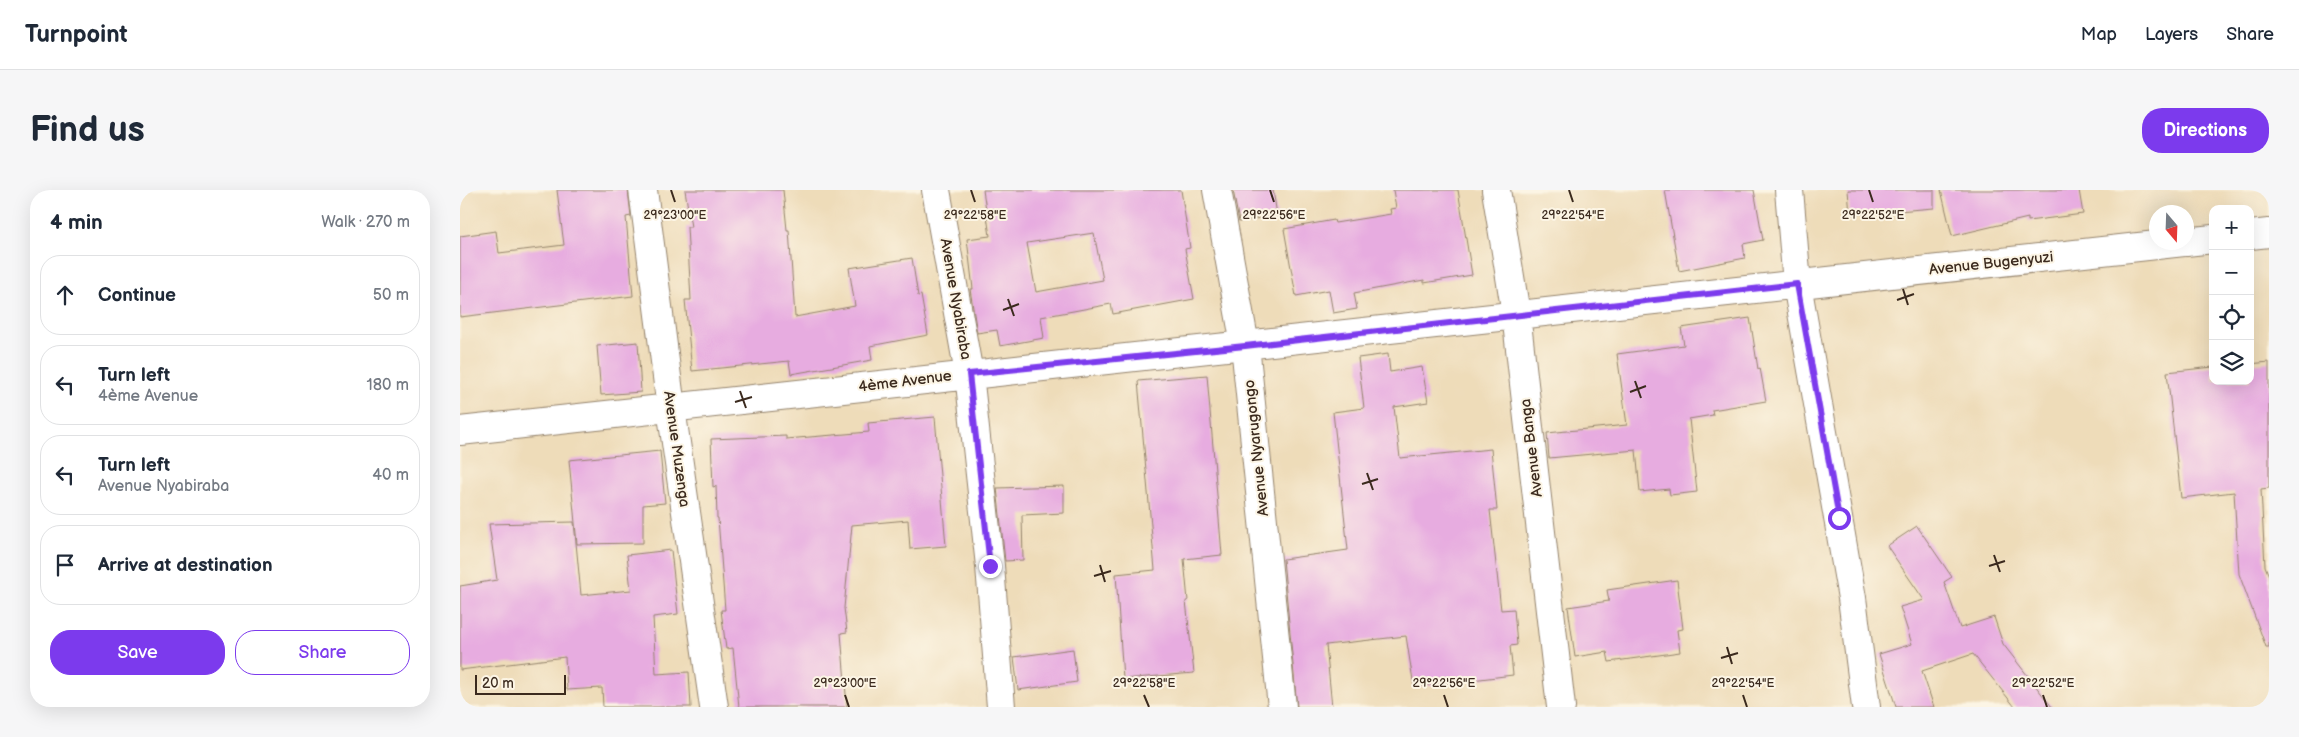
<!DOCTYPE html>
<html lang="en">
<head>
<meta charset="utf-8">
<style>
	body { margin:0; font-family:"Balsamiq Sans",sans-serif; background:#f6f6f7; color:#1f2937 }
	.controls { position:absolute; right:15px; top:15px; display:grid; overflow:hidden; border-radius:10px; box-shadow:0 5px 20px #0002 }
	.controls button { width:45px; height:45px; display:grid; place-items:center; padding:0; border:0; border-bottom:1px solid #e0e1e3; background:#fff; color:#1f2937; font:25px sans-serif }
	.compass { position:absolute; left:1689px; top:15px; width:45px; height:45px; border-radius:50%; background:#fff; box-shadow:0 5px 20px #0002; rotate:161deg }
	.scale { position:absolute; left:15px; bottom:12px; width:91px; box-sizing:border-box; padding-left:5px; border:2px solid #3b2a1e; border-top:0; font-size:14px; line-height:18px; white-space:nowrap; color:#3b2a1e; -webkit-text-stroke:4px #fcf5e5; paint-order:stroke }
	.stop { position:absolute; width:15px; height:15px; margin:-11px; border:4px solid #7c3aed; border-radius:50%; background:#fff }
	.stop.end { background:#7c3aed; border-color:#fff; box-shadow:0 1px 5px #0008 }
	.list { margin:0; padding:0; list-style:none }
	h2 { display:flex; justify-content:space-between; align-items:center; height:65px; margin:0; padding:0 20px; font-size:21px }
	h2 small { font-size:16px; font-weight:400; color:#747a83 }
	.list li { display:grid; grid-template-columns:32px 1fr auto; gap:15px; align-items:center; box-sizing:border-box; height:80px; margin:0 10px 10px; padding:0 10px; border:1px solid #e0e1e3; border-radius:20px }
	.list b { display:block; font-size:19px; white-space:nowrap }
	.list p { margin:0; font-size:16px; white-space:nowrap; color:#747a83 }
	.list em { font-size:16px; font-style:normal; color:#747a83 }
	.actions { display:flex; gap:10px; padding:15px 20px }
	.actions a { flex:1; padding:11px 0; border:1px solid #7c3aed; border-radius:20px; text-align:center; font-size:18px; color:#7c3aed }
	.actions .main { background:#7c3aed; color:#fff }
	.icon { flex:none; width:28px; height:28px; fill:none; stroke:currentColor; stroke-width:2; stroke-linecap:round; stroke-linejoin:round }
	.map { position:relative; flex:none; width:1809px; height:517px; overflow:hidden; border-radius:20px }
	header { display:flex; align-items:center; gap:30px; box-sizing:border-box; height:70px; padding:0 25px; background:#fff; border-bottom:1px solid #e0e1e3 }
	header strong { font-size:24px }
	nav { display:flex; gap:28px; margin-inline-start:auto; font-size:18px }
	.intro { display:flex; align-items:center; justify-content:space-between; box-sizing:border-box; height:120px; padding:0 30px }
	h1 { margin:0; font-size:35px }
	.button { padding:12px 22px; border-radius:20px; background:#7c3aed; color:#fff; font-size:18px; font-weight:700 }
	main { display:flex; gap:30px; padding:0 30px }
	aside { flex:1; background:#fff; border-radius:20px; box-shadow:0 5px 20px #0002 }
	.map>svg:first-child { display:block }
	.building { fill:#e7ace0; fill-rule:evenodd }
	.lines { fill:none; stroke-linecap:round; stroke-linejoin:round }
	.street-casing { stroke:#94836c; stroke-width:30 }
	.street { stroke:#fff; stroke-width:28 }
	.route { stroke:#7c3aed; stroke-width:6 }
	.ticks { fill:none; stroke:#3b2a1e; stroke-width:2 }
	.labels { text-anchor:middle; stroke-width:4; stroke-linejoin:round; paint-order:stroke }
	.street-label { font-size:15px; fill:#3b2a1e; stroke:#fcf5e5 }
	.ticks-label { font-size:12px; text-anchor:middle; fill:#3b2a1e; stroke:#fcf5e5; stroke-width:4; stroke-linejoin:round; paint-order:stroke }
</style>
</head>
<body>
<header>
<strong>Turnpoint</strong>
<nav><a>Map</a><a>Layers</a><a>Share</a></nav>
</header>
<div class="intro"><h1>Find us</h1><a class="button">Directions</a></div>
<main>
<aside>
<h2>4 min<small>Walk · 270 m</small></h2>
<ul class="list">
<li><svg class="icon" aria-label="ahead" viewBox="0 0 24 24"><path d="M12 20V5M6 11l6-6 6 6"/></svg><div><b>Continue</b></div><em>50 m</em></li>
<li><svg class="icon" aria-label="left" viewBox="0 0 24 24"><path d="M17 20v-9H6M10 6l-5 5 5 5"/></svg><div><b>Turn left</b><p>4ème Avenue</p></div><em>180 m</em></li>
<li><svg class="icon" aria-label="left" viewBox="0 0 24 24"><path d="M17 20v-9H6M10 6l-5 5 5 5"/></svg><div><b>Turn left</b><p>Avenue Nyabiraba</p></div><em>40 m</em></li>
<li><svg class="icon" aria-label="arrive" viewBox="0 0 24 24"><path d="M6 21V4h12l-3 4 3 4H6"/></svg><div><b>Arrive at destination</b></div></li>
</ul>
<div class="actions"><a class="main">Save</a><a>Share</a></div>
</aside>
<div class="map">
<svg width="1809" height="517" viewBox="0 0 1809 517">
	<rect width="100%" height="100%" fill="#fcf5e5"/>
	<filter id="ink" filterUnits="userSpaceOnUse"><feTurbulence type="fractalNoise" baseFrequency=".02" numOctaves="2"/><feDisplacementMap in="SourceGraphic" scale="10" xChannelSelector="R" yChannelSelector="G"/><feConvolveMatrix kernelMatrix="1 2 1 2 8 2 1 2 1" color-interpolation-filters="sRGB"/></filter>
	<filter id="wash" filterUnits="userSpaceOnUse"><feTurbulence type="fractalNoise" baseFrequency=".0096" numOctaves="4" result="noise"/><feDisplacementMap in="SourceGraphic" scale="20" xChannelSelector="R" yChannelSelector="G"/><feGaussianBlur stdDeviation="1.12" result="paint"/><feColorMatrix in="noise" values="0 0 0 0 0 0 0 0 0 0 0 0 0 0 0 0 0 1.4 0 .05"/><feComposite in="paint" operator="in"/></filter>
	<g filter="url(#wash)">
		<rect width="100%" height="100%" fill="#eedcb9"/>
		<g id="blocks">
			<path class="building" d="M 97,0 L 168,0 L 171,26 L 166,27 L 173,106 L 0,127 L 0,46 L 36,41 L 39,63 L 104,55 Z
				M 225,0 L 323,0 L 327,40 L 329,40 L 335,127 L 395,116 L 389,78 L 452,68 L 458,106 L 461,105 L 468,145 L 410,156 L 412,170 L 331,184 L 329,171 L 232,181 L 225,110 L 231,110 L 227,37 L 231,37 Z
				M 523,0 L 721,0 L 730,58 L 725,59 L 734,109 L 653,124 L 651,114 L 581,127 L 584,148 L 540,156 L 537,140 L 517,143 L 510,99 L 513,99 L 507,49 L 530,46 ZM 634,43 L 643,90 L 576,102 L 567,53 Z
				M 773,0 L 813,0 L 817,25 L 779,32 Z
				M 933,0 L 998,0 L 1012,85 L 964,93 L 964,90 L 894,103 L 897,119 L 873,123 L 869,100 L 836,106 L 824,39 L 874,30 L 875,33 L 931,24 L 930,19 L 936,18 Z
				M 1205,0 L 1294,0 L 1303,50 L 1283,54 L 1285,68 L 1219,81 Z
				M 1388,0 L 1474,0 L 1474,18 L 1390,25 Z
				M 1481,0 L 1619,0 L 1623,24 L 1568,31 L 1568,28 L 1492,46 Z
				M 1290,128 L 1298,179 L 1300,178 L 1306,211 L 1252,220 L 1253,225 L 1229,229 L 1237,302 L 1210,305 L 1209,299 L 1180,302 L 1176,260 L 1089,268 L 1087,243 L 1167,235 L 1157,164 L 1224,155 L 1221,138 Z
				M 178,152 L 181,202 L 141,205 L 137,156 Z
				M 928,164 L 930,182 L 962,177 L 968,212 L 934,217 L 940,268 L 1031,259 L 1037,320 L 1030,320 L 1041,420 L 1054,419 L 1057,455 L 1050,456 L 1053,485 L 954,497 L 946,446 L 866,455 L 872,517 L 837,517 L 823,369 L 888,360 L 873,222 L 904,218 L 898,168 Z
				M 1809,172 L 1809,298 L 1801,299 L 1805,376 L 1809,386 L 1809,457 L 1806,457 L 1779,384 L 1774,302 L 1721,308 L 1707,182 L 1753,177 L 1753,191 L 1790,191 L 1790,174 Z
				M 747,185 L 762,365 L 724,369 L 728,411 L 726,411 L 734,483 L 663,489 L 656,384 L 695,380 L 678,191 Z
				M 475,227 L 486,356 L 450,359 L 448,330 L 392,335 L 384,418 L 387,442 L 381,443 L 387,517 L 279,517 L 273,458 L 266,459 L 261,420 L 265,420 L 258,328 L 257,328 L 256,296 L 253,297 L 251,249 L 326,246 L 326,249 L 409,242 L 408,233 Z
				M 200,261 L 205,313 L 183,315 L 183,353 L 117,354 L 109,270 Z
				M 604,296 L 604,323 L 562,325 L 563,370 L 545,371 L 537,298 Z
				M 114,332 L 121,405 L 171,400 L 167,365 L 211,360 L 218,424 L 193,427 L 196,484 L 229,482 L 231,517 L 143,517 L 142,498 L 107,500 L 105,467 L 0,480 L 0,396 L 37,390 L 29,334 Z
				M 1457,336 L 1492,387 L 1484,392 L 1500,438 L 1534,427 L 1543,454 L 1592,517 L 1555,517 L 1513,464 L 1462,481 L 1474,517 L 1436,517 L 1419,464 L 1452,454 L 1440,417 L 1464,410 L 1427,356 Z
				M 1217,390 L 1223,439 L 1217,440 L 1220,462 L 1149,472 L 1147,462 L 1115,467 L 1108,417 L 1149,411 L 1147,400 Z
				M 613,459 L 617,492 L 558,500 L 554,467 Z"/>
		</g>
	</g>
	<g filter="url(#ink)">
		<use href="#blocks" fill-opacity="0" stroke="#94836c" stroke-width="1"/>
		<g class="lines">
			<g class="street-casing">
				<path id="street" d="M 183,0 L 211,218 L 254,517
					M 476,0 L 509,184 L 530,376 L 541,517
					M 757,0 L 785,155 L 822,517
					M 1036,0 L 1056,124 L 1101,517
					M 1329,0 L 1337,94 L 1392,408 L 1406,517
					M 1790,45 L 1809,43
					M 1726,52 L 1753,49
					M 0,241 L 1724,52"/>
			</g>
			<use href="#street" class="street"/>
		</g>
	</g>
	<g class="lines" filter="url(#ink)">
		<path class="route" d="M 530,376 L 509,184 L 785,156 L 1337,94 L 1379,328"/>
	</g>
	<path class="ticks" d="M 211,0 L 215,12M 511,0 L 515,12M 810,0 L 814,12M 1109,0 L 1113,12M 1409,0 L 1413,12M 1443,99 L 1448,115M 548,109 L 554,126M 1437,110 L 1454,104M 543,120 L 559,114M 1175,191 L 1181,208M 280,201 L 286,218M 1170,202 L 1186,196M 275,212 L 292,207M 907,283 L 913,300M 902,294 L 918,289M 1534,365 L 1540,382M 640,375 L 645,392M 1529,376 L 1545,371M 634,386 L 651,381M 1267,457 L 1272,474M 1261,468 L 1278,463M 385,505 L 389,517M 684,505 L 689,517M 984,505 L 988,517M 1283,505 L 1287,517M 1583,505 L 1587,517"/>
	<g class="labels">
		<g class="street-label">
			<text transform="translate(1531 73) rotate(-6)" y="5">Avenue Bugenyuzi</text>
			<text transform="translate(496 109) rotate(80)" y="5">Avenue Nyabiraba</text>
			<text transform="translate(445 191) rotate(-7)" y="5">4ème Avenue</text>
			<text transform="translate(796 258) rotate(-96)" y="5">Avenue Nyarugongo</text>
			<text transform="translate(1071 258) rotate(-97)" y="5">Avenue Banga</text>
			<text transform="translate(217 259) rotate(82)" y="5">Avenue Muzenga</text>
		</g>
	</g>
	<g class="ticks-label">
		<text x="215" y="29">29°23'00"E</text>
		<text x="515" y="29">29°22'58"E</text>
		<text x="814" y="29">29°22'56"E</text>
		<text x="1113" y="29">29°22'54"E</text>
		<text x="1413" y="29">29°22'52"E</text>
		<text x="385" y="497">29°23'00"E</text>
		<text x="684" y="497">29°22'58"E</text>
		<text x="984" y="497">29°22'56"E</text>
		<text x="1283" y="497">29°22'54"E</text>
		<text x="1583" y="497">29°22'52"E</text>
	</g>
</svg>
<div class="controls">
<button>+</button>
<button>−</button>
<button><svg class="icon" aria-label="locate" viewBox="0 0 24 24"><circle cx="12" cy="12" r="6"/><path d="M12 2v4M12 18v4M2 12h4M18 12h4"/></svg></button>
<button><svg class="icon" aria-label="layers" viewBox="0 0 24 24"><path d="M12 4l9 5-9 5-9-5zM3 14l9 5 9-5"/></svg></button>
</div>
<svg class="compass" viewBox="-18 -18 36 36"><path d="M0-13l5 13h-10z" fill="#e53935"/><path d="M0 13l5-13h-10z" fill="#747a83"/></svg>
<div class="scale">20 m</div>
<div class="stop" style="left:1379px;top:328px"></div>
<div class="stop end" style="left:530px;top:376px"></div>
</div>
</main>
</body>
</html>
